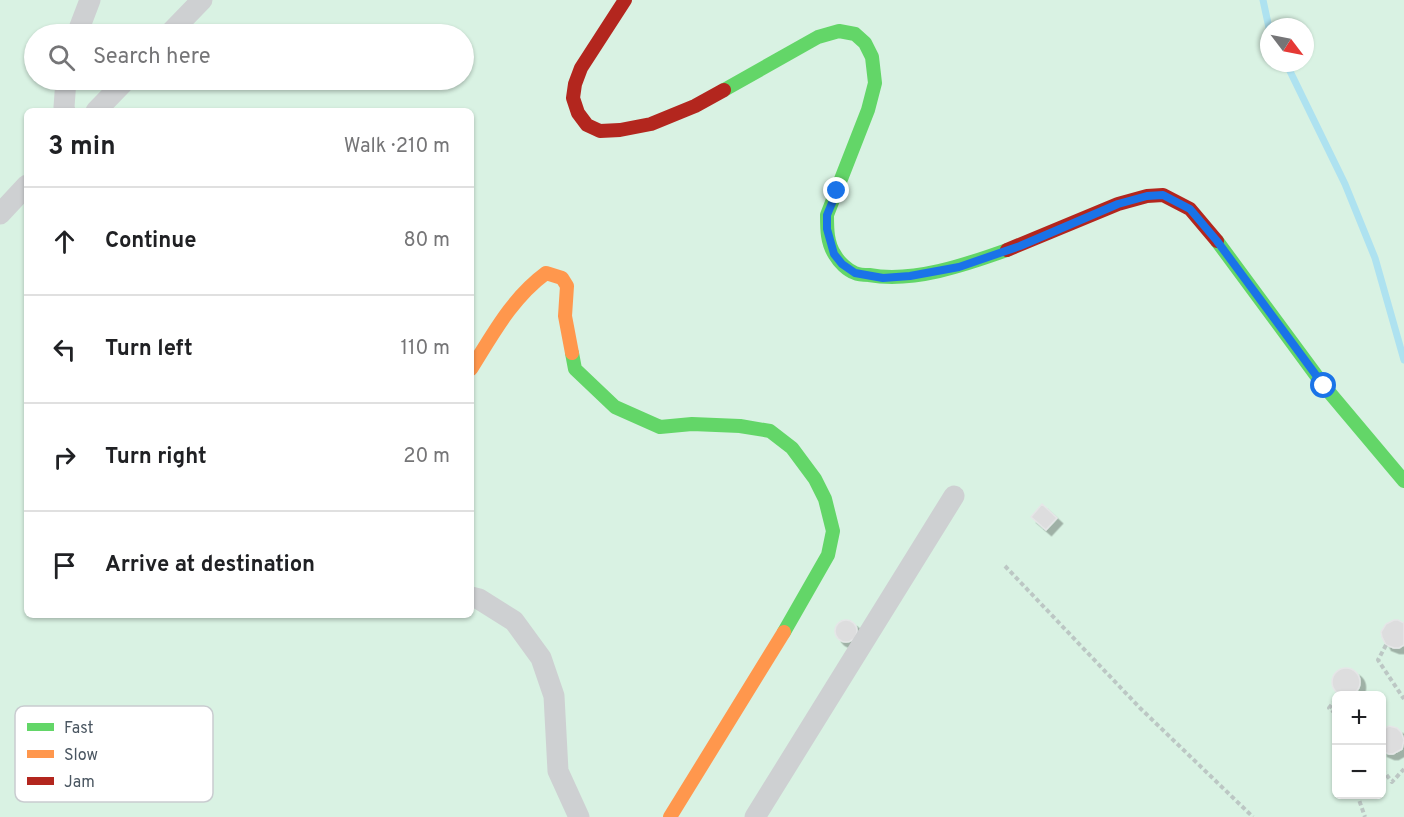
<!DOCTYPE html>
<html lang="en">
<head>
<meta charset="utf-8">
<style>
	body { margin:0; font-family:Overpass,sans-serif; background:#f6f6f6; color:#202124 }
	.controls { position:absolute; right:18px; bottom:18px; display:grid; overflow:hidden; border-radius:9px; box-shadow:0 2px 4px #0004 }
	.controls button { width:54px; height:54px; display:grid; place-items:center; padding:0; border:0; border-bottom:2px solid #e0e0e0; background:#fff; color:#202124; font:30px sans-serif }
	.compass { position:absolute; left:1260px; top:18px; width:54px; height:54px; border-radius:50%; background:#fff; box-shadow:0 2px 4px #0004; rotate:122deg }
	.stop { position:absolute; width:18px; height:18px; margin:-14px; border:4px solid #1a73e8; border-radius:50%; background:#fff }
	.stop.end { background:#1a73e8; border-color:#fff; box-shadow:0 2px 6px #0008 }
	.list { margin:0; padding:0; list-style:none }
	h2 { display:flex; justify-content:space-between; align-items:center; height:78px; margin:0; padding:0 24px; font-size:26px }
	h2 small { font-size:20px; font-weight:400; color:#757577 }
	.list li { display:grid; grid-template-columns:39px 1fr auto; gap:18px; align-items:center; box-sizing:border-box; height:108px; padding:0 24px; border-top:2px solid #e0e0e0 }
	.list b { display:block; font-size:22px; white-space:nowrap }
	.list em { font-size:20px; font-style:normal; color:#757577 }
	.icon { flex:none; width:33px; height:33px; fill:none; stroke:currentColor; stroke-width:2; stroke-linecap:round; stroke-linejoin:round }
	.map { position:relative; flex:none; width:1404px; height:817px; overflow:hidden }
	.search { position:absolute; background:#fff; box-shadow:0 2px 4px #0004; left:24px; top:24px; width:450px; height:66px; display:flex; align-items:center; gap:15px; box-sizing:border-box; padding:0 21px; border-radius:33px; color:#757577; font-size:22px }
	.panel { position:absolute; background:#fff; box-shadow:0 2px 4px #0004; left:24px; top:108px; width:450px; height:510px; border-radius:9px }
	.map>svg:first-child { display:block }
	.green { fill:#d9f2e3; fill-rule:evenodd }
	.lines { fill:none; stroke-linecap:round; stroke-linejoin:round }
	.stream { stroke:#aee2f0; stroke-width:7 }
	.building { fill:#ddddde; stroke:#e5e6e7; stroke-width:1.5; filter:url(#shadow) }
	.path { stroke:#bcc7c4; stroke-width:4; stroke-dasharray:4.5 3; stroke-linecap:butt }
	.street { stroke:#ced0d2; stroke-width:21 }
	.fast { stroke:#63d668; stroke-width:14 }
	.slow { stroke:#ff974d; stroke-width:14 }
	.jam { stroke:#b3261e; stroke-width:14 }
	.route { stroke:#1a73e8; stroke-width:8 }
	.key { fill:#fff; stroke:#c9ccd0; stroke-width:1.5 }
	.key-label { font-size:16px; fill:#4a5661 }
</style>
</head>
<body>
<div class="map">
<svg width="1404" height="817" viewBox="0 0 1404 817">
	<defs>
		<filter id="shadow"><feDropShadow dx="5.5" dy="5.5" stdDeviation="0" flood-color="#0004"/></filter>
	</defs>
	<rect width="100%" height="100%" fill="#f4f4f4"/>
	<path class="green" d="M 0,0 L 1404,0 L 1404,817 L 0,817 ZM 1269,27 L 1305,27 L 1305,63 L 1269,63 ZM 34,34 L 464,34 L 464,80 L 34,80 ZM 27,111 L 471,111 L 471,615 L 27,615 ZM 1336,696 L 1382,696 L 1382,794 L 1336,794 Z"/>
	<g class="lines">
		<path class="stream" d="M 1263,0 L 1269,28
			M 1286,63 L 1345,184 L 1375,258 L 1404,360"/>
	</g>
	<path class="building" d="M 1042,504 L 1057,518 L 1046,530 L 1031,517 Z
		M835 631a11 11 0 1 1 22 0a11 11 0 1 1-22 0Z
		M 1394,620 L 1398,620 L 1404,623 L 1404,645 L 1399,648 L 1394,648 L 1386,645 L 1382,637 L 1381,632 L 1386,624 Z
		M1332 682a14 14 0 1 1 28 0a14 14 0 1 1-28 0Z
		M 1389,726 L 1397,728 L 1401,732 L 1404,740 L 1402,749 L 1393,754 L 1389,754 L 1382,751 L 1382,730 Z"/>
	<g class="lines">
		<path class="path" d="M 1005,566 L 1140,708 L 1253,817
			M 1386,645 L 1378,660 L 1404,699
			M 1340,696 L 1340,695
			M 1336,699 L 1329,708 L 1336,714
			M 1382,769 L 1392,782 L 1404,769
			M 1357,794 L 1365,817"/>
		<path class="street" d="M 77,34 L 90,0
			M 169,34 L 202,0
			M 65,111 L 64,107 L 66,80
			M 96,111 L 126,80
			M 0,214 L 27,185
			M 471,597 L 479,599 L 514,621 L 541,658 L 554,696 L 558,771 L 579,817
			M 755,817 L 954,496"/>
		<path class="fast" d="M 724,90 L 818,37 L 839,31 L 855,34 L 865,43 L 872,57 L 875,83 L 868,110 L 827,215 C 827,229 827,243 835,255 C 839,262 847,270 855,273 C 859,275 865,275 869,275 C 913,283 965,265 1007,250
			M 1217,241 L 1324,386 L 1404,481
			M 572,353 L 575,369 L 615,407 L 660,427 L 692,424 L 740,426 L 770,431 L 792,448 L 815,479 L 825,499 L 833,531 L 828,555 L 784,632"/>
		<path class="slow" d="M 471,369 C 493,334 512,298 546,273 L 562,278 L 567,286 L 565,316 L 572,353
			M 670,817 L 784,632"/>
		<path class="jam" d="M 625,0 L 581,68 L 575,84 L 573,98 L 578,113 L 587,125 L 600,131 L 620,130 L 651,124 L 695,106 L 724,90
			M 1007,250 L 1118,204 L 1147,196 L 1163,195 L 1190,209 L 1217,241"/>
	</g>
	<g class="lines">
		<path class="route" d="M 837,191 L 827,215 L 827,229 L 834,254 L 842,264 L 855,273 L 883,278 L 910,276 L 959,267 L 1020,246 L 1118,204 L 1147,196 L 1163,195 L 1190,209 L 1217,241 L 1324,386"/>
	</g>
	<rect x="15" y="706" width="198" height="96" rx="9" class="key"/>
	<rect x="27" y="723" width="27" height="8" fill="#63d668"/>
	<rect x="27" y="750" width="27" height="8" fill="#ff974d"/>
	<rect x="27" y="777" width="27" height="8" fill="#b3261e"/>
	<g class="key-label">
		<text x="64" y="733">Fast</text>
		<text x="64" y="760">Slow</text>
		<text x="64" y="787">Jam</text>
	</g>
</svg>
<div class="controls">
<button>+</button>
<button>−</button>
</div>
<svg class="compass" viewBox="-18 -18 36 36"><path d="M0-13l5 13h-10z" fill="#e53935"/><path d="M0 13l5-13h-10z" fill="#757577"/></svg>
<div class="stop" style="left:1324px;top:386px"></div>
<div class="stop end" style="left:837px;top:191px"></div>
<div class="search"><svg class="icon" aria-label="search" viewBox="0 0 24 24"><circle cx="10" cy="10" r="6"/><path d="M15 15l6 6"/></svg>Search here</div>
<section class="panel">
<h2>3 min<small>Walk · 210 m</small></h2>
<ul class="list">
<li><svg class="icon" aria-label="ahead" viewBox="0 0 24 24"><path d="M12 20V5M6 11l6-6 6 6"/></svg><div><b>Continue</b></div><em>80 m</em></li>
<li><svg class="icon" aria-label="left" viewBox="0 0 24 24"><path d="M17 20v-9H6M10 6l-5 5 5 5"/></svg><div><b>Turn left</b></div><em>110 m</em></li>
<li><svg class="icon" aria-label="right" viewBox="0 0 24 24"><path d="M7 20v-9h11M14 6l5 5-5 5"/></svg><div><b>Turn right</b></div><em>20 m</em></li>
<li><svg class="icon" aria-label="arrive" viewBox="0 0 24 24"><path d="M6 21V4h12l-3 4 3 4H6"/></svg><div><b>Arrive at destination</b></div></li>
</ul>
</section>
</div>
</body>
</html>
